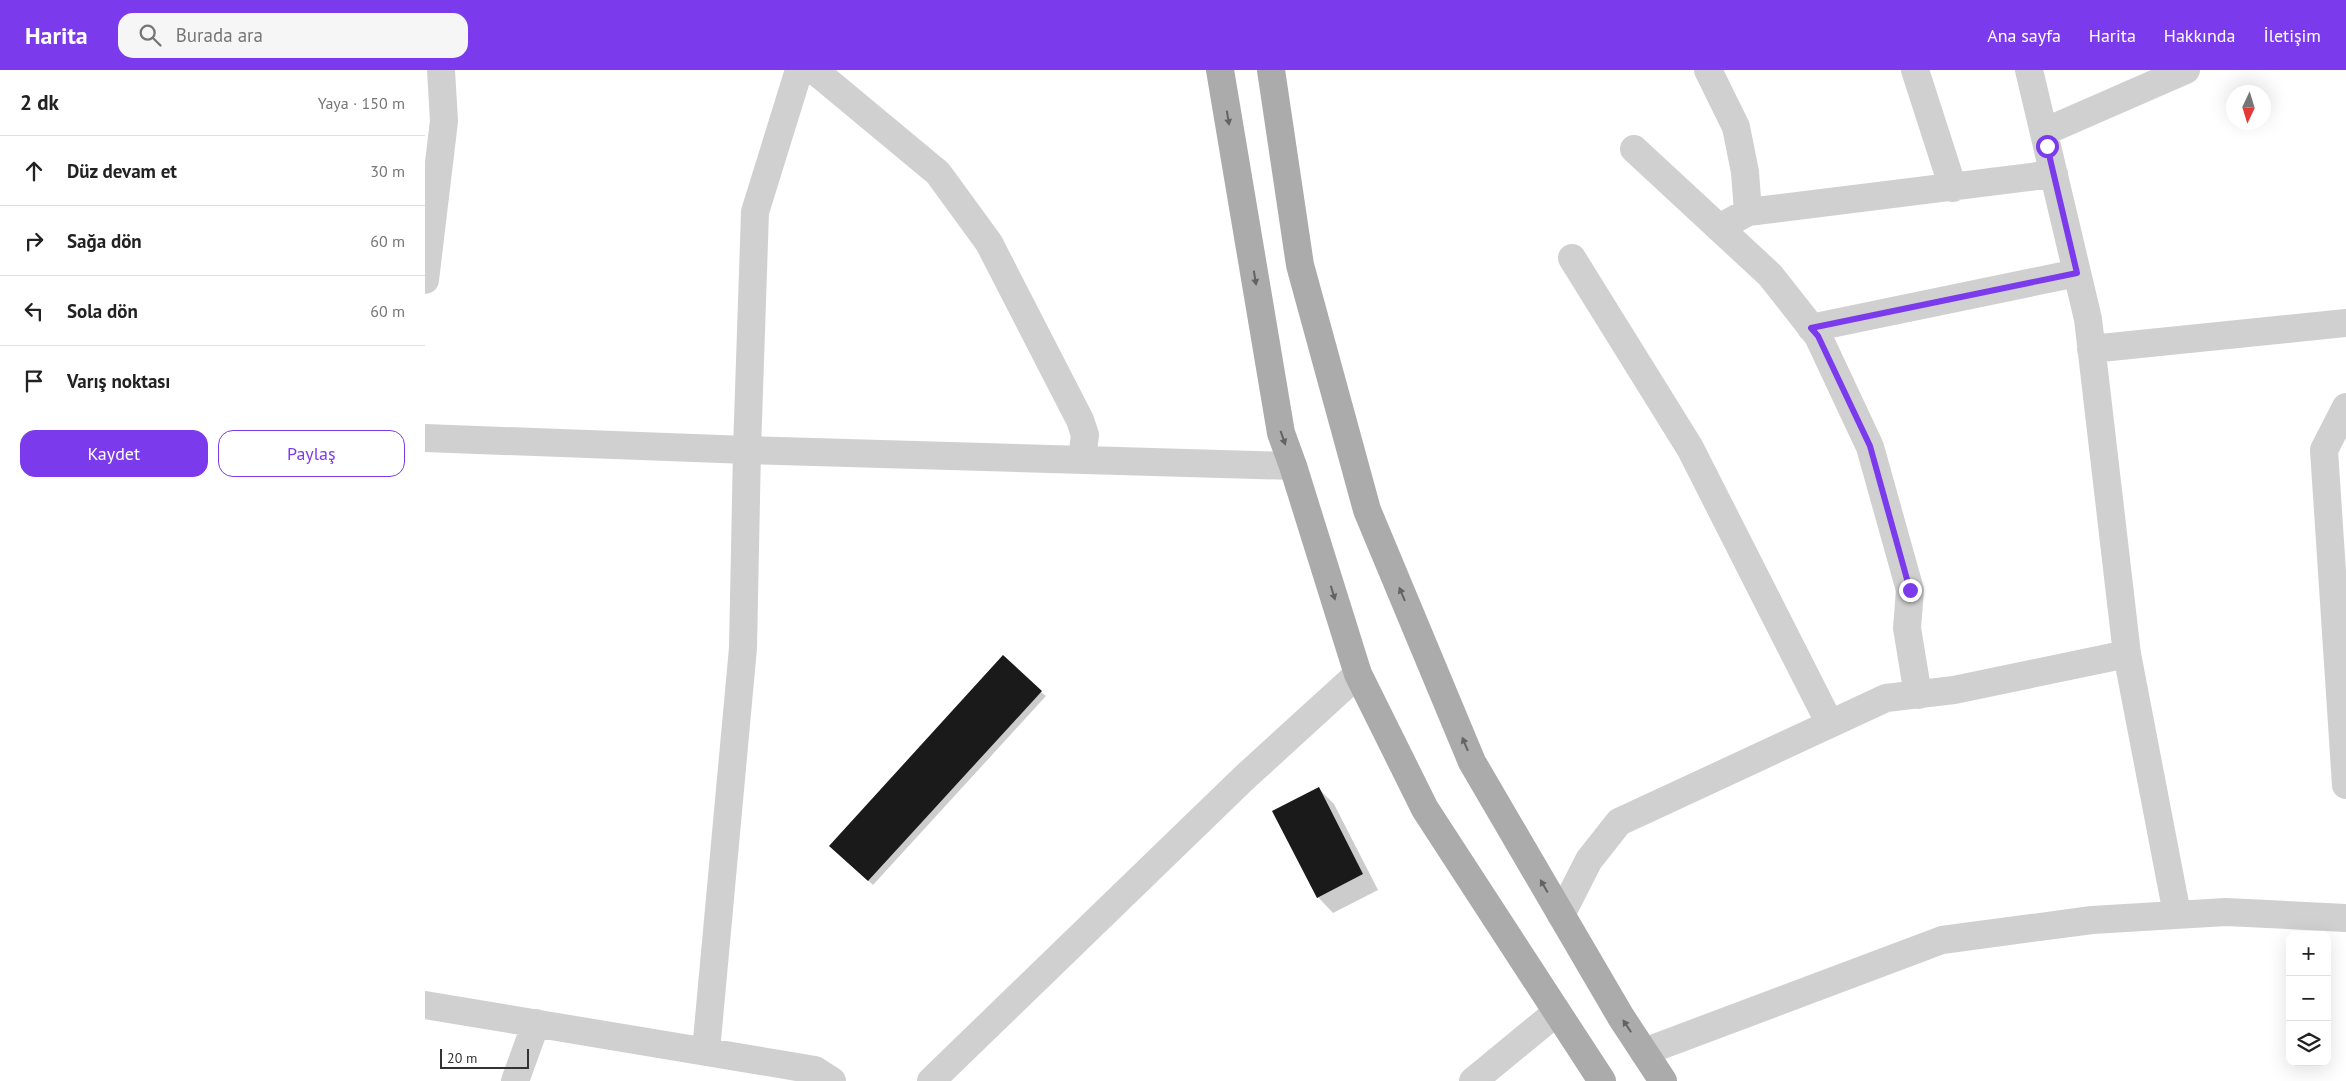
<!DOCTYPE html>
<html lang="tr">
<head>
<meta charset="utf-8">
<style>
	body { margin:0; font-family:"PT Sans",sans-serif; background:#f6f6f6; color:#222 }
	.controls { position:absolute; right:15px; bottom:15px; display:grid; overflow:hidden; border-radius:10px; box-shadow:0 5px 20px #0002 }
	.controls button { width:45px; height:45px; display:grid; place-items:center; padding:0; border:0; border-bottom:1px solid #e0e0e0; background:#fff; color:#222; font:25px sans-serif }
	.compass { position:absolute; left:1801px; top:15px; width:45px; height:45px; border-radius:50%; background:#fff; box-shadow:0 5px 20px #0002; rotate:184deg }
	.scale { position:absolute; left:15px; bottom:12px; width:89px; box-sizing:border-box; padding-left:5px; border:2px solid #333; border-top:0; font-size:14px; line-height:18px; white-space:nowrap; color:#333; -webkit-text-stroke:4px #fff; paint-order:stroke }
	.stop { position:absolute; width:15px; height:15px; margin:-11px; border:4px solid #7c3aed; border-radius:50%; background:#fff }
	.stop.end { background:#7c3aed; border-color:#fff; box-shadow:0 1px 5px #0008 }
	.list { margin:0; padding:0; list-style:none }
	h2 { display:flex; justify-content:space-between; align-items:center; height:65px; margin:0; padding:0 20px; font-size:21px }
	h2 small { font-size:16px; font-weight:400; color:#767676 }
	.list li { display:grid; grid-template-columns:32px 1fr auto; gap:15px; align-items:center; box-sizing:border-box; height:70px; padding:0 20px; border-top:1px solid #e0e0e0 }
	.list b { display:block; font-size:19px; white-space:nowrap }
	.list em { font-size:16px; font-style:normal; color:#767676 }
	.actions { display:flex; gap:10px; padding:15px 20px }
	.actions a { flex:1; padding:11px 0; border:1px solid #7c3aed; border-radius:15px; text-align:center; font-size:18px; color:#7c3aed }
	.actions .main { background:#7c3aed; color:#fff }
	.icon { flex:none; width:28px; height:28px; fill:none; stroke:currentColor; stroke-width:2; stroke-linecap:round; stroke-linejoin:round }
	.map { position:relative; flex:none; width:1921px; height:1011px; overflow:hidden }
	header { display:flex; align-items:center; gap:30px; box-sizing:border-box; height:70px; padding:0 25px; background:#7c3aed; color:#fff }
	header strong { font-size:24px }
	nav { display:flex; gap:28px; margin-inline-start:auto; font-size:18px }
	.search { width:350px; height:45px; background:#f6f6f6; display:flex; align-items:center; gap:12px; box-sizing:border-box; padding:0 18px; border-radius:15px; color:#767676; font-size:19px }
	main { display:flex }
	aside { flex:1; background:#fff }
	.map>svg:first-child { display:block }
	.shadow { fill:#0003 }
	.building { fill:#1a1a1a }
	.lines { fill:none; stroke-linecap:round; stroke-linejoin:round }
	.minor { stroke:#d0d0d0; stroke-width:28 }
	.major { stroke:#ababab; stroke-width:28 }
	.oneway { fill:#636363 }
	.route { stroke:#7c3aed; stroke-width:6 }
</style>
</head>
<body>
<header>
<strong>Harita</strong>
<div class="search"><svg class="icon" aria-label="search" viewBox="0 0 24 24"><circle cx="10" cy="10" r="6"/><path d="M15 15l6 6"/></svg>Burada ara</div>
<nav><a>Ana sayfa</a><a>Harita</a><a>Hakkında</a><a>İletişim</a></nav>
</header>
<main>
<aside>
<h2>2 dk<small>Yaya · 150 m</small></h2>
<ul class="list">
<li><svg class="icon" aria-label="ahead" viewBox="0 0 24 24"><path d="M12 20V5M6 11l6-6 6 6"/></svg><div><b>Düz devam et</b></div><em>30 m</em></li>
<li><svg class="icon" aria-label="right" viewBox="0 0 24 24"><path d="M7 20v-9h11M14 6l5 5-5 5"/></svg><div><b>Sağa dön</b></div><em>60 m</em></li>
<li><svg class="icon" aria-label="left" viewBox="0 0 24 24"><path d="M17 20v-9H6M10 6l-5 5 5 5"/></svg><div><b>Sola dön</b></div><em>60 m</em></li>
<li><svg class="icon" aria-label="arrive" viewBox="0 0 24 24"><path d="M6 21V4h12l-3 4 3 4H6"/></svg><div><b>Varış noktası</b></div></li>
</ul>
<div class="actions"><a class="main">Kaydet</a><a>Paylaş</a></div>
</aside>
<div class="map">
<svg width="1921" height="1011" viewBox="0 0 1921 1011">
	<rect width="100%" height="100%" fill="#fff"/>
	<path class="shadow" d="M 616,622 L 621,626 L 448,815 L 411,781 Z
		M 893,718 L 909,734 L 953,820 L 908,843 L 893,827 Z"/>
	<path class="building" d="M 578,585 L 617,621 L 443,811 L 404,776 Z
		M 894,717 L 938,804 L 892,828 L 847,741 Z"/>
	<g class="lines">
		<path class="minor" d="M 389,0 L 513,103 L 564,173 L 655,350 L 660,365 L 657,389
			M 1283,0 L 1311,57 L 1320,102 L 1323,142
			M 1490,0 L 1528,118
			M 1604,0 L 1663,249 L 1702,584 L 1752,844
			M 1619,62 L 1761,0
			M 1209,79 L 1345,205 L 1393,266 L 1445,377 L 1485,520 L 1482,558 L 1493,625
			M 1294,158 L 1323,142 L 1629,104
			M 1147,188 L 1265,378 L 1405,654
			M 0,210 L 19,51 L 16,0
			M 1386,258 L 1652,203
			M 1666,279 L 1921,253
			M 1921,337 L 1899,380 L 1921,715
			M 0,368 L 322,380 L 868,396
			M 1136,845 L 1164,790 L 1194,752 L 1461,628 L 1529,620 L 1702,584
			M 0,935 L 390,1000 L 407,1011
			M 281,981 L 318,578 L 322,380 L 330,142 L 374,0
			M 1219,982 L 1517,870 L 1667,850 L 1801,842 L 1921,848
			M 90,1011 L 111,953
			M 506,1011 L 819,708 L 933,604
			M 1048,1011 L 1132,942"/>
		<path class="major" d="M 795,0 L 856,363 L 868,396 L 933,604 L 1000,739 L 1177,1011
			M 846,0 L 875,195 L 942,440 L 1047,692 L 1196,947 L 1238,1011"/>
	</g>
	<defs><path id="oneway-solid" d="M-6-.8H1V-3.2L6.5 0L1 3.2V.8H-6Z" transform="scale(1.25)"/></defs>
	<g class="oneway">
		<use href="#oneway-solid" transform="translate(803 48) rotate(81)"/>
		<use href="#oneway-solid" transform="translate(830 208) rotate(81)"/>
		<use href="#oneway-solid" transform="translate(858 368) rotate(71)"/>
		<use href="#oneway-solid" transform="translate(908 523) rotate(73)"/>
		<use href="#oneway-solid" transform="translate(977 524) rotate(-113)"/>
		<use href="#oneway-solid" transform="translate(1040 674) rotate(-113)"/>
		<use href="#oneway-solid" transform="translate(1119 816) rotate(-120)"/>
		<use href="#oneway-solid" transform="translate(1202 956) rotate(-123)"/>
	</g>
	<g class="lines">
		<path class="route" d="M 1485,520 L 1445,376 L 1393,266 L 1386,258 L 1652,203 L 1622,76"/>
	</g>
</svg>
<div class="controls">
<button>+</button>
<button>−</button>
<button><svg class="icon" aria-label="layers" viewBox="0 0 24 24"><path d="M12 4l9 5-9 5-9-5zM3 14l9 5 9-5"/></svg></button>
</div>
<svg class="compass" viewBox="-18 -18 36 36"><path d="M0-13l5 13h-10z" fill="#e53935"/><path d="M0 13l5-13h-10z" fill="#767676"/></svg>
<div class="scale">20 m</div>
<div class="stop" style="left:1622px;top:76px"></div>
<div class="stop end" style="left:1485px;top:520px"></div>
</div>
</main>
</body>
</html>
